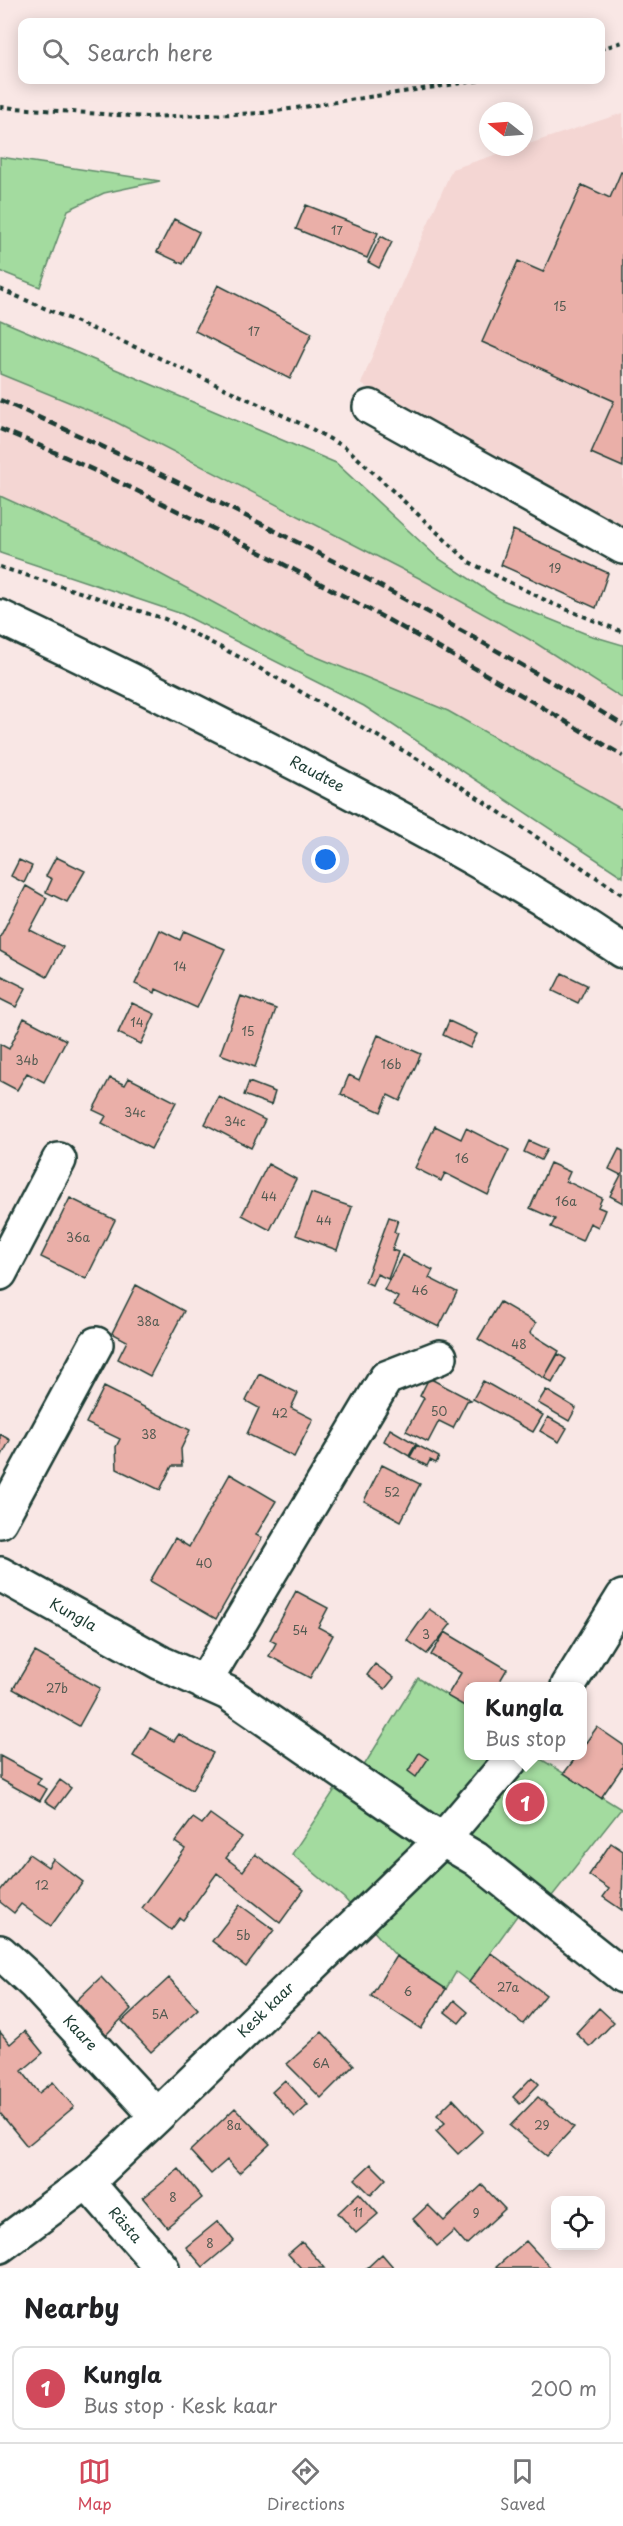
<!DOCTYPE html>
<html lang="en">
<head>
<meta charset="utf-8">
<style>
	body { margin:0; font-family:"Playpen Sans",sans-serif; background:#f2f2f2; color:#202124 }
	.controls { position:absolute; right:18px; bottom:18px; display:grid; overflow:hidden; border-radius:12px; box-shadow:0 3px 15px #0003 }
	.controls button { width:54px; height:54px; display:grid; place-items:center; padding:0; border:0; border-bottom:2px solid #e0e0e0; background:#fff; color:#202124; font:30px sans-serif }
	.compass { position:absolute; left:479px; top:102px; width:54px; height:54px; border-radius:50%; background:#fff; box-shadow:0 3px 15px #0003; rotate:287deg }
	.you { position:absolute; left:326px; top:860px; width:21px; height:21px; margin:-15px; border:4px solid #fff; border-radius:50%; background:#1a73e8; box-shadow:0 0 0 9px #1a73e833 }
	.badge { display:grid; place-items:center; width:39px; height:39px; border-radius:50%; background:#d1495b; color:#fff; font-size:20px; font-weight:700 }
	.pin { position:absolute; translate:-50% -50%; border:3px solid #fff; box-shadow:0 2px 6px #0006 }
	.popup { position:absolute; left:464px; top:1682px; width:123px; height:78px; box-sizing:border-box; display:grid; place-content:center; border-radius:12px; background:#fff; filter:drop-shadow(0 2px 4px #0005); font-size:20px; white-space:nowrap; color:#757577 }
	.popup b { font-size:22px; color:#202124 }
	.popup::after { content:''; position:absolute; left:50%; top:100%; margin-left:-12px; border:12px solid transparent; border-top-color:#fff }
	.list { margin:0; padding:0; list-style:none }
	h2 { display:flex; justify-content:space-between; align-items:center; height:78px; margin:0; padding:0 24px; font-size:26px }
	h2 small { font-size:20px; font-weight:400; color:#757577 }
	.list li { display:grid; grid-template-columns:39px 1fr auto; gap:18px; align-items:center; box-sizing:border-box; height:84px; margin:0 12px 12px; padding:0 12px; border:2px solid #e0e0e0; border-radius:12px }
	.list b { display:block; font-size:22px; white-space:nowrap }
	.list p { margin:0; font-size:20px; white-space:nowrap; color:#757577 }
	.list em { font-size:20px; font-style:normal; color:#757577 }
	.icon { flex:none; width:33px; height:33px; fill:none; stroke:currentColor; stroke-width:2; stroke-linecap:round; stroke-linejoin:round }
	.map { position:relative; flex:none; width:623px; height:2268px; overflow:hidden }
	.search { position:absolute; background:#fff; box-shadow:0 3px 15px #0003; left:18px; right:18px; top:18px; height:66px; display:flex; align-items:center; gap:15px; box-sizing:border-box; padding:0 21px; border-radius:12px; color:#757577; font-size:22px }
	.sheet { height:174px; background:#fff }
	nav { display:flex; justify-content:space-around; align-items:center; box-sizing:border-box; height:84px; border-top:2px solid #e0e0e0; background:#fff; font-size:16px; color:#757577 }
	nav a { display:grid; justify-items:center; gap:3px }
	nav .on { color:#d1495b }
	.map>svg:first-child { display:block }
	.built { fill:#f4d6d3 }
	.green { fill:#a3db9f; stroke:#618c6a; stroke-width:1.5 }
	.building { fill:#eaafa8; stroke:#1f3d34; stroke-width:1.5 }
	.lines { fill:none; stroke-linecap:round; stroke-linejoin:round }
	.minor-casing { stroke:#1f3d34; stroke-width:38 }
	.path { stroke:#1f3d34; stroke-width:4; stroke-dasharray:4.5 4.5; stroke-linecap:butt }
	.minor { stroke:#fff; stroke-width:33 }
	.rail { stroke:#1f3d34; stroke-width:4.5; stroke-dasharray:9 4.5; stroke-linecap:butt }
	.labels { text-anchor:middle; stroke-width:6; stroke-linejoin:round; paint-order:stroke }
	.number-label { font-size:12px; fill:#525a51 }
	.street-label { font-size:15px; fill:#1f3d34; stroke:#fff }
</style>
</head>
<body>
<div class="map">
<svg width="623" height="2268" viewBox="0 0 623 2268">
	<rect width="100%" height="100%" fill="#f9e7e5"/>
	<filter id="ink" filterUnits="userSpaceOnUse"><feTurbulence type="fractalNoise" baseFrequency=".0167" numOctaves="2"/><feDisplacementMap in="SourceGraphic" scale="12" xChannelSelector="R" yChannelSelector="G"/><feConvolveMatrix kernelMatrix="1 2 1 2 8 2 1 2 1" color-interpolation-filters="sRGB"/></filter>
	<g filter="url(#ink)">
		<path class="built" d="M 623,113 L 623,527 L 361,384 L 397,294 L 452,169 Z
			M 0,374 L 110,419 L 419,578 L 534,642 L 623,699 L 623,810 L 528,756 L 307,653 L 99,541 L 0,496 Z"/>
		<path class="green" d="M 0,157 L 160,181 L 104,193 L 68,210 L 40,287 L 0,271 Z
			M 0,320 L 336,463 L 438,558 L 500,599 L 589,635 L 623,645 L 623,699 L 534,642 L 419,578 L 110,419 L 0,374 Z
			M 0,496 L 99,541 L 307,653 L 448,711 L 623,810 L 623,877 L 364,706 L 182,614 L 0,553 Z
			M 418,1678 L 468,1708 L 468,1756 L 536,1756 L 621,1809 L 537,1915 L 524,1906 L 469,1982 L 456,1972 L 446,1989 L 396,1956 L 344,1898 L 292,1854 L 342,1779 L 352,1785 Z"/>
		<path class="building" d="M 621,172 L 623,173 L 623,467 L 591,453 L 614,401 L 482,342 L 518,261 L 543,272 L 582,185 L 610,198 Z
			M 306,205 L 378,233 L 367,258 L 296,229 Z
			M 174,219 L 199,232 L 183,264 L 157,252 Z
			M 381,236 L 392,242 L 379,268 L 368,262 Z
			M 218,285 L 312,333 L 290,379 L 195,331 Z
			M 513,530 L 608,573 L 596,608 L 501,565 Z
			M 56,857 L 85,871 L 67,902 L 46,892 L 52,879 L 46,876 Z
			M 19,860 L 32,866 L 24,883 L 11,876 Z
			M 26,886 L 47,898 L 30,930 L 63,947 L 47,977 L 0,951 L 0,937 Z
			M 160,930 L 180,940 L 184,931 L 225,949 L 197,1008 L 156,989 L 155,993 L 135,984 Z
			M 562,973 L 587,985 L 578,1003 L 553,991 Z
			M 0,975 L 26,988 L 16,1007 L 0,999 Z
			M 241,996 L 276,1009 L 255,1067 L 220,1054 Z
			M 132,1003 L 155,1014 L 141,1044 L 118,1033 Z
			M 24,1018 L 66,1040 L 44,1082 L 27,1073 L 17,1090 L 0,1081 L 0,1044 L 9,1049 Z
			M 449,1021 L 477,1034 L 470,1048 L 443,1035 Z
			M 378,1035 L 421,1054 L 400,1101 L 388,1095 L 381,1112 L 341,1094 L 349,1075 L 359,1080 Z
			M 110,1078 L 125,1085 L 129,1078 L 176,1102 L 151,1149 L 102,1123 L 106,1116 L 93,1110 Z
			M 249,1082 L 275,1092 L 271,1105 L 244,1095 Z
			M 219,1097 L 265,1120 L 251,1148 L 205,1124 Z
			M 435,1126 L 461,1139 L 466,1128 L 509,1150 L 488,1195 L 445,1173 L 441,1181 L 415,1168 Z
			M 529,1141 L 547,1149 L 541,1160 L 524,1152 Z
			M 619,1149 L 623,1151 L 623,1203 L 610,1196 L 621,1175 L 609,1169 Z
			M 550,1163 L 570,1172 L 566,1181 L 602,1198 L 598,1207 L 605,1210 L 598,1227 L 590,1223 L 582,1241 L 551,1227 L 555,1219 L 530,1208 Z
			M 268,1164 L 296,1179 L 270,1230 L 242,1215 Z
			M 311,1193 L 352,1207 L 337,1250 L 296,1235 Z
			M 70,1198 L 115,1220 L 86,1279 L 41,1257 Z
			M 389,1217 L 398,1220 L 394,1232 L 398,1233 L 392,1250 L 398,1252 L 388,1279 L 377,1274 L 372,1285 L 365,1282 Z
			M 402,1255 L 433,1270 L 429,1278 L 457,1292 L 439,1327 L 394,1305 L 398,1297 L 384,1290 Z
			M 136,1285 L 184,1311 L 150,1376 L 118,1359 L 127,1341 L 112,1333 Z
			M 500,1302 L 536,1323 L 530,1333 L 559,1351 L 544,1378 L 478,1339 Z
			M 558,1354 L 566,1359 L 552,1383 L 544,1378 Z
			M 259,1374 L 298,1393 L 291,1408 L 313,1419 L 294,1457 L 247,1434 L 259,1408 L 246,1401 Z
			M 429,1378 L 471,1400 L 467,1401 L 453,1428 L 439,1421 L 428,1442 L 406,1431 L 424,1398 L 420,1396 Z
			M 483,1381 L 543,1415 L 533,1432 L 473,1399 Z
			M 104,1387 L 190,1430 L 181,1449 L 182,1466 L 172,1466 L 160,1490 L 117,1469 L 116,1447 L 120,1439 L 86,1423 Z
			M 546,1390 L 576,1408 L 569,1421 L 538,1403 Z
			M 548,1417 L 567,1428 L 559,1442 L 540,1431 Z
			M 390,1429 L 416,1444 L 409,1456 L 384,1441 Z
			M 0,1434 L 10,1440 L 0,1459 Z
			M 417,1445 L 439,1457 L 436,1463 L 430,1460 L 427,1466 L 410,1457 Z
			M 382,1465 L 420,1484 L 401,1521 L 364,1501 Z
			M 230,1474 L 276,1501 L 256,1535 L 262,1538 L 216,1619 L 150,1581 L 175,1538 L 189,1547 Z
			M 296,1591 L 328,1608 L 318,1627 L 333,1635 L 310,1678 L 269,1656 L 276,1643 L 270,1640 Z
			M 429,1609 L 451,1624 L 427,1654 L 407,1640 Z
			M 445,1632 L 507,1669 L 497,1686 L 468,1686 L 468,1708 L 447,1696 L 461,1673 L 431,1655 Z
			M 35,1652 L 100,1688 L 79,1726 L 13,1689 Z
			M 375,1664 L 394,1678 L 385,1689 L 367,1675 Z
			M 597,1727 L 623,1745 L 623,1766 L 601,1798 L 564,1773 L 577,1756 L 582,1756 L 582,1748 Z
			M 150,1728 L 174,1741 L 179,1734 L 213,1753 L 192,1790 L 133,1756 Z
			M 419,1753 L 428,1759 L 416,1777 L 408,1771 Z
			M 0,1756 L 41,1778 L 37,1784 L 47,1789 L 40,1801 L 0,1779 Z
			M 60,1780 L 71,1788 L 56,1808 L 45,1801 Z
			M 210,1814 L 242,1837 L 226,1858 L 243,1871 L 255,1854 L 304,1890 L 280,1923 L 217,1873 L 183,1920 L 180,1918 L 171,1930 L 142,1908 L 185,1849 L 175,1842 L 193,1818 L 202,1824 Z
			M 611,1843 L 623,1851 L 622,1910 L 603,1897 L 609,1889 L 589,1875 Z
			M 29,1854 L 48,1867 L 53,1859 L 83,1882 L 51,1926 L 21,1904 L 14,1913 L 0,1902 L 0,1891 Z
			M 240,1905 L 274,1930 L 246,1967 L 212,1941 Z
			M 491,1953 L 546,1995 L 523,2024 L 469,1982 Z
			M 396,1956 L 446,1989 L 421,2029 L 371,1996 Z
			M 101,1977 L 131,2009 L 106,2035 L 75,2002 Z
			M 169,1978 L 198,2009 L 151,2052 L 122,2021 Z
			M 454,2000 L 468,2012 L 459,2023 L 445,2012 Z
			M 599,2008 L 614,2022 L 590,2047 L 576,2033 Z
			M 25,2031 L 43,2053 L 22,2071 L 39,2093 L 53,2082 L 74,2107 L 27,2146 L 0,2113 L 0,2032 L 10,2044 Z
			M 322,2032 L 354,2065 L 321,2098 L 287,2064 Z
			M 532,2077 L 539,2084 L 520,2104 L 513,2097 Z
			M 285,2080 L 308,2105 L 295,2117 L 272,2092 Z
			M 538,2097 L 574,2127 L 547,2156 L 510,2126 Z
			M 453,2099 L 483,2131 L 458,2154 L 436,2131 L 445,2123 L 437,2115 Z
			M 235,2108 L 270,2144 L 239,2173 L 227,2160 L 211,2174 L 190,2151 Z
			M 371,2164 L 386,2179 L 371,2195 L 355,2179 Z
			M 179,2169 L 202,2198 L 167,2227 L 143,2198 Z
			M 482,2185 L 505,2209 L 466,2245 L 454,2231 L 437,2246 L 413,2219 L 428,2205 L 444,2221 Z
			M 359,2193 L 378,2214 L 356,2233 L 338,2213 Z
			M 218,2221 L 234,2241 L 203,2267 L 186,2247 Z
			M 526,2241 L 551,2268 L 495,2268 Z
			M 302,2242 L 325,2268 L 301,2268 L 288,2254 Z
			M 382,2254 L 394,2268 L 367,2268 Z"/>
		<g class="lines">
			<g class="minor-casing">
				<path id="minor" d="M 370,407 L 623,547
					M 0,617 C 116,672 231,729 345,789 C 440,839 534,890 623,951
					M 0,1273 L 59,1160
					M 0,1521 L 96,1344
					M 0,1574 L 161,1663 L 228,1693 L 425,1829 L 476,1859 L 623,1976
					M 204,1683 L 386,1378 L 440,1357
					M 568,1686 L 623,1597
					M 0,1952 L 35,1984 L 157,2116
					M 87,2182 L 162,2268
					M 0,2246 L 92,2178 L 157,2116 L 443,1839 L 514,1756"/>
			</g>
			<path class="path" d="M 600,49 L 623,42
				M 0,107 L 146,117 L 263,113 L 482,80
				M 0,289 L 142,350 L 310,428 L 348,449 L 469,562 L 553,604 L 623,632
				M 0,567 L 165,619 L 247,661 L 435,769 L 623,895"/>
			<use href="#minor" class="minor"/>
			<path class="rail" d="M 0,400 C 215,495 422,603 623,725
				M 0,429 C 74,459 146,495 218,531 C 356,600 491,675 623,756"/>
		</g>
	</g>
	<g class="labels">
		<g class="number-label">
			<text x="337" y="235">17</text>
			<text x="560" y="311">15</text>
			<text x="254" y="336">17</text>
			<text x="555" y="573">19</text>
			<text x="180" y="971">14</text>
			<text x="137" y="1027">14</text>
			<text x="248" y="1036">15</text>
			<text x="27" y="1065">34b</text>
			<text x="391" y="1069">16b</text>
			<text x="135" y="1117">34c</text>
			<text x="235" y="1126">34c</text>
			<text x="462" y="1163">16</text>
			<text x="269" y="1201">44</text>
			<text x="566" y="1206">16a</text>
			<text x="324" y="1225">44</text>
			<text x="78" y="1242">36a</text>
			<text x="420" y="1295">46</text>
			<text x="148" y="1326">38a</text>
			<text x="519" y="1349">48</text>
			<text x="439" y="1416">50</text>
			<text x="280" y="1418">42</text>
			<text x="149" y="1439">38</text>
			<text x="392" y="1497">52</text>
			<text x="204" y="1568">40</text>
			<text x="300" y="1635">54</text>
			<text x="426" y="1639">3</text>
			<text x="57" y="1693">27b</text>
			<text x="42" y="1890">12</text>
			<text x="243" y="1940">5b</text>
			<text x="508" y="1992">27a</text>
			<text x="408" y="1996">6</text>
			<text x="160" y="2019">5A</text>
			<text x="321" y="2068">6A</text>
			<text x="234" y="2130">8a</text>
			<text x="542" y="2130">29</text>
			<text x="173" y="2202">8</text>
			<text x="358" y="2217">11</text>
			<text x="476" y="2218">9</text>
			<text x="210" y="2248">8</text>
		</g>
		<g class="street-label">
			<text transform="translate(317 774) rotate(28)" y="5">Raudtee</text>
			<text transform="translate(73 1615) rotate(29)" y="5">Kungla</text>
			<text transform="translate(266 2010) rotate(-44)" y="5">Kesk kaar</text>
			<text transform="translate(80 2033) rotate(47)" y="5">Kaare</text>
			<text transform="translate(125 2225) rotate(49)" y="5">Rästa</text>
		</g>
	</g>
</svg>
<div class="controls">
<button><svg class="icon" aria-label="locate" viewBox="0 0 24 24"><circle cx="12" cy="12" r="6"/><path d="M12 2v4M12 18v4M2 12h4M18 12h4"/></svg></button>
</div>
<svg class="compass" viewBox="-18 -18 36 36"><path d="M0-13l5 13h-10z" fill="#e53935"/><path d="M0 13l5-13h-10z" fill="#757577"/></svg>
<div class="you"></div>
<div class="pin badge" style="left:525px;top:1802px">1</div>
<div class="popup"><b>Kungla</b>Bus stop</div>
<div class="search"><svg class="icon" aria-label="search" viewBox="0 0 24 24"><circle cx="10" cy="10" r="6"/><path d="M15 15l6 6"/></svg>Search here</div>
</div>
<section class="sheet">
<h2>Nearby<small></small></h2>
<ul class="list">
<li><span class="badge">1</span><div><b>Kungla</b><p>Bus stop · Kesk kaar</p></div><em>200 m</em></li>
</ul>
</section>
<nav>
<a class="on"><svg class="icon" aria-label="map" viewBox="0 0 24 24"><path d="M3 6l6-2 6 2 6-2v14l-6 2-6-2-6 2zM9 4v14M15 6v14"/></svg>Map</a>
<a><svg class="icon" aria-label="directions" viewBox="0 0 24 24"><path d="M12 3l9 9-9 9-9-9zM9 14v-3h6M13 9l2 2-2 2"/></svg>Directions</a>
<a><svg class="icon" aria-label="saved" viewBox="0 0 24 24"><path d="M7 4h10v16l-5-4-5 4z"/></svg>Saved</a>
</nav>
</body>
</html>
